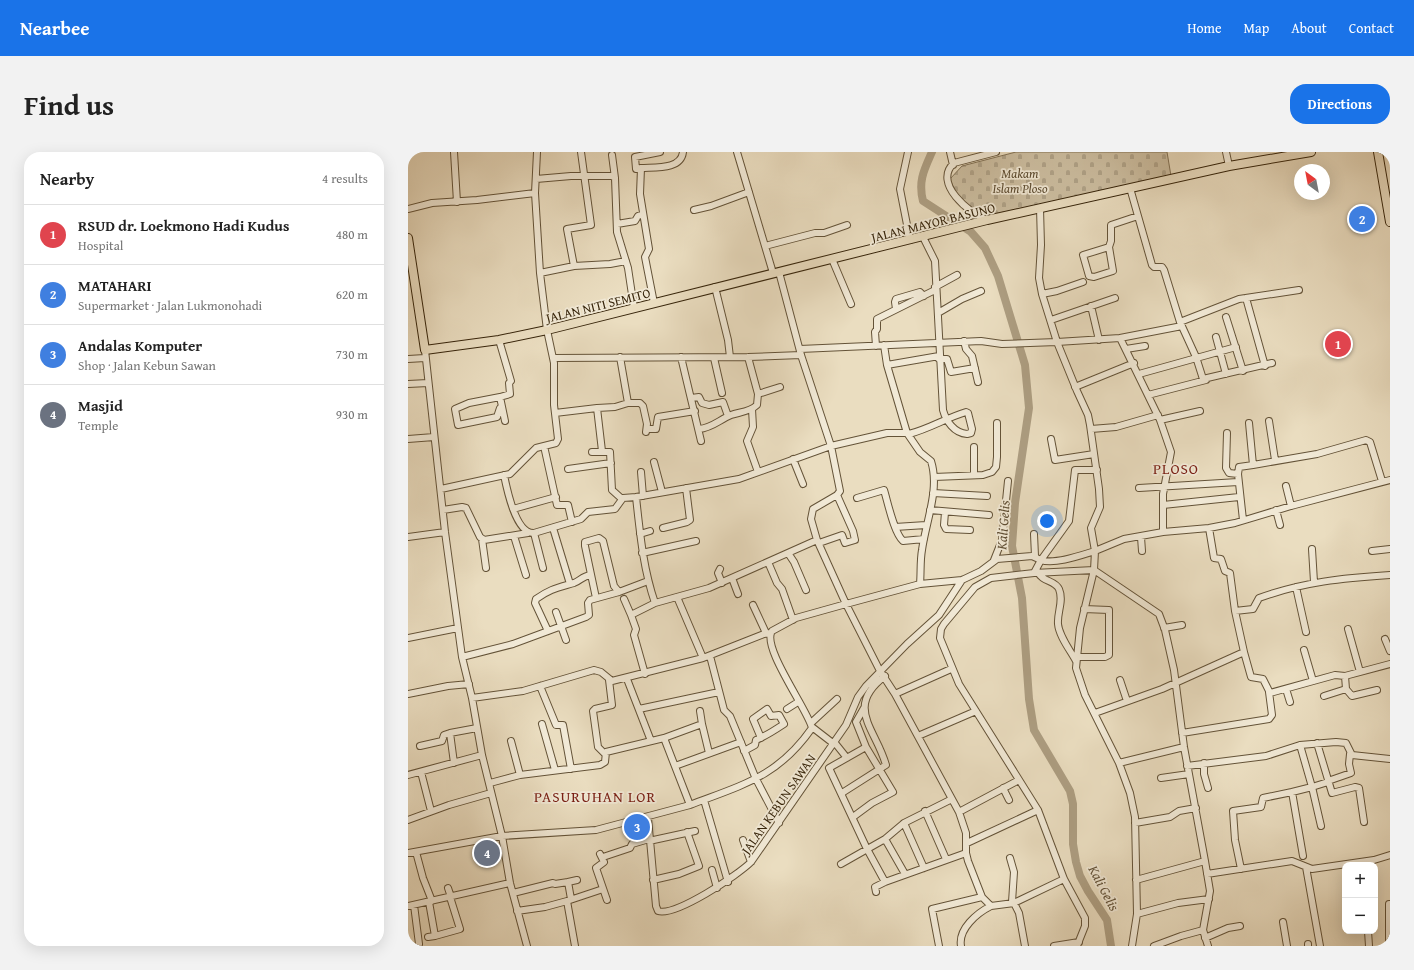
<!DOCTYPE html>
<html lang="en">
<head>
<meta charset="utf-8">
<style>
	body { margin:0; font-family:"Gentium Book Plus",serif; background:#f2f2f2; color:#222 }
	.controls { position:absolute; right:12px; bottom:12px; display:grid; overflow:hidden; border-radius:8px; box-shadow:0 4px 16px #0002 }
	.controls button { width:36px; height:36px; display:grid; place-items:center; padding:0; border:0; border-bottom:1px solid #e0e0e0; background:#fff; color:#222; font:20px sans-serif }
	.compass { position:absolute; left:886px; top:12px; width:36px; height:36px; border-radius:50%; background:#fff; box-shadow:0 4px 16px #0002; rotate:328deg }
	.you { position:absolute; left:639px; top:369px; width:14px; height:14px; margin:-10px; border:3px solid #fff; border-radius:50%; background:#1a73e8; box-shadow:0 0 0 6px #1a73e833 }
	.badge { display:grid; place-items:center; width:26px; height:26px; border-radius:50%; background:#1a73e8; color:#fff; font-size:13px; font-weight:700 }
	.pin { position:absolute; translate:-50% -50%; border:2px solid #fff; box-shadow:0 1px 4px #0006 }
	.list { margin:0; padding:0; list-style:none }
	h2 { display:flex; justify-content:space-between; align-items:center; height:52px; margin:0; padding:0 16px; font-size:17px }
	h2 small { font-size:13px; font-weight:400; color:#767676 }
	.list li { display:grid; grid-template-columns:26px 1fr auto; gap:12px; align-items:center; box-sizing:border-box; height:60px; padding:0 16px; border-top:1px solid #e0e0e0 }
	.list b { display:block; font-size:15px; white-space:nowrap }
	.list p { margin:0; font-size:13px; white-space:nowrap; color:#767676 }
	.list em { font-size:13px; font-style:normal; color:#767676 }
	.map { position:relative; flex:none; width:982px; height:794px; overflow:hidden; border-radius:16px }
	header { display:flex; align-items:center; gap:24px; box-sizing:border-box; height:56px; padding:0 20px; background:#1a73e8; color:#fff }
	header strong { font-size:19px }
	nav { display:flex; gap:22px; margin-inline-start:auto; font-size:14px }
	.intro { display:flex; align-items:center; justify-content:space-between; box-sizing:border-box; height:96px; padding:0 24px }
	h1 { margin:0; font-size:28px }
	.button { padding:10px 18px; border-radius:16px; background:#1a73e8; color:#fff; font-size:14px; font-weight:700 }
	main { display:flex; gap:24px; padding:0 24px }
	aside { flex:1; background:#fff; border-radius:16px; box-shadow:0 4px 16px #0002 }
	.map>svg:first-child { display:block }
	.cemetery { fill:url(#cemetery-stones); stroke:#827256 }
	.lines { fill:none; stroke-linecap:round; stroke-linejoin:round }
	.river { stroke:#ad9e82; stroke-width:8 }
	.minor-casing { stroke:#645338; stroke-width:8 }
	.major-casing { stroke:#37250b; stroke-width:10 }
	.minor { stroke:#f1e9d6; stroke-width:6 }
	.major { stroke:#eaddc0; stroke-width:8 }
	.labels { text-anchor:middle; stroke-width:3.5; stroke-linejoin:round; paint-order:stroke }
	.park-label { font-size:13px; font-style:italic; fill:#5c4b30; stroke:#f1e9d6 }
	.street-label { font-size:13px; fill:#37250b; stroke:#f1e9d6 }
	.water-label { font-size:14px; font-style:italic; fill:#604f35; stroke:#f1e9d6 }
	.quarter-label { font-size:15px; letter-spacing:1px; fill:#7a1f14; stroke:#f1e9d6 }
</style>
</head>
<body>
<header>
<strong>Nearbee</strong>
<nav><a>Home</a><a>Map</a><a>About</a><a>Contact</a></nav>
</header>
<div class="intro"><h1>Find us</h1><a class="button">Directions</a></div>
<main>
<aside>
<h2>Nearby<small>4 results</small></h2>
<ul class="list">
<li><span class="badge" style="background:#e0444e">1</span><div><b>RSUD dr. Loekmono Hadi Kudus</b><p>Hospital</p></div><em>480 m</em></li>
<li><span class="badge" style="background:#3f7fe0">2</span><div><b>MATAHARI</b><p>Supermarket · Jalan Lukmonohadi</p></div><em>620 m</em></li>
<li><span class="badge" style="background:#3f7fe0">3</span><div><b>Andalas Komputer</b><p>Shop · Jalan Kebun Sawan</p></div><em>730 m</em></li>
<li><span class="badge" style="background:#6b7280">4</span><div><b>Masjid</b><p>Temple</p></div><em>930 m</em></li>
</ul>
</aside>
<div class="map">
<svg width="982" height="794" viewBox="0 0 982 794">
	<defs>
		<pattern id="cemetery-stones" width="16" height="16" patternUnits="userSpaceOnUse"><rect width="16" height="16" fill="#ccbea1"/><path d="M2 7V4a2 2 0 0 1 4 0v3zM10 15v-3a2 2 0 0 1 4 0v3z" fill="#b0a389"/></pattern>
	</defs>
	<rect width="100%" height="100%" fill="#eaddc0"/>
	<filter id="stains"><feTurbulence type="fractalNoise" baseFrequency=".005" numOctaves="4"/><feColorMatrix values="0 0 0 0 .2 0 0 0 0 .09 0 0 0 0 .02 0 0 0 .5 -.17"/></filter>
	<radialGradient id="worn" r=".72"><stop offset=".6" stop-color="#630" stop-opacity="0"/><stop offset="1" stop-color="#630" stop-opacity=".3"/></radialGradient>
	<path class="cemetery" d="M 608,0 L 759,0 L 763,24 L 573,65 L 548,43 L 542,27 L 554,14 Z"/>
	<g class="lines">
		<path class="river" d="M 524,0 C 516,18 510,29 515,49 L 563,80 L 577,96 L 590,124 L 617,213 L 621,256 L 607,351 L 604,394 L 614,446 L 621,547 L 626,578 L 662,639 L 665,652 L 665,692 L 668,710 L 672,724 L 680,739 L 699,768 L 703,794"/>
		<g class="minor-casing">
			<path id="minor" d="M 46,0 L 49,50
				M 329,0 L 365,121
				M 500,0 L 492,37 L 502,88
				M 542,0 L 545,13
				M 818,0 L 821,14
				M 204,3 L 207,26
				M 233,16 C 247,15 273,18 275,0
				M 128,27 L 163,24 L 204,24 L 207,26 L 209,80 L 220,116 L 226,156
				M 722,36 L 744,113 L 746,115 L 754,115 L 756,118 L 772,170 L 788,205 L 795,227 L 864,211
				M 0,57 L 24,51 L 69,48 L 127,41
				M 286,58 L 303,54 L 341,40
				M 579,68 C 562,62 524,31 546,11 L 588,0
				M 209,72 L 227,69 L 230,64 L 235,62
				M 357,94 L 407,81 L 416,81 L 439,73
				M 701,95 L 705,119 L 686,125 L 681,124 L 675,103 L 701,95 L 703,89 L 703,73 L 730,64
				M 424,107 L 443,152
				M 166,114 L 159,77 L 183,73 L 173,0
				M 371,120 L 393,203 L 423,294 L 432,339 L 429,343 L 405,357 L 403,367 L 409,388 L 438,452 L 472,519 L 487,542 L 551,660 L 558,681 L 558,701 L 560,709 L 574,745 L 583,754 L 606,751 L 611,761 L 617,794
				M 132,121 L 166,114 L 202,112 L 218,109
				M 307,135 L 320,188 L 322,205
				M 527,135 L 549,123
				M 634,142 L 649,139 L 675,130
				M 838,146 L 857,214
				M 246,151 L 237,105 L 241,97 L 232,42 L 233,16 L 228,17 L 227,5 L 252,0
				M 683,154 L 691,188
				M 488,157 L 487,150 L 488,147 L 512,140 L 516,144
				M 530,161 L 554,147 L 573,139
				M 818,165 L 835,219
				M 643,168 L 707,146
				M 772,170 L 831,147 L 891,138
				M 808,185 L 818,222
				M 712,186 L 774,174
				M 91,188 L 103,229 L 101,231 L 102,242 L 92,245
				M 556,189 L 558,197 L 564,204 L 570,230
				M 476,193 L 479,213 L 531,204
				M 468,194 L 467,180 L 469,177 L 469,167 L 527,138
				M 392,197 L 573,189 L 594,192 L 649,190 L 634,142 L 631,126 L 633,93 L 632,56
				M 718,197 L 737,194
				M 17,198 L 37,380 L 54,505 L 64,546 L 74,603 L 94,684 L 102,731 L 119,794
				M 273,205 L 293,289
				M 145,206 L 340,205 L 393,203
				M 306,206 L 314,241
				M 0,207 L 17,206
				M 531,207 L 539,207 L 543,220 L 567,216
				M 479,213 L 499,281
				M 731,222 L 828,195
				M 0,232 L 20,231
				M 667,235 L 726,211
				M 350,242 L 372,235
				M 740,243 L 798,228
				M 283,246 L 291,245 L 294,251 L 301,253 L 315,250 L 320,264
				M 220,251 L 232,251 L 235,254 L 239,272 L 238,280
				M 94,256 L 92,256 L 89,265 L 50,273 L 47,257 L 61,251 L 92,245 L 97,269
				M 189,256 L 207,255 L 220,251 L 212,205
				M 344,257 L 345,275 L 339,289 L 350,320
				M 147,261 L 189,256 L 194,299
				M 752,268 L 792,259
				M 861,269 L 867,308
				M 239,277 L 248,277 L 250,265 L 287,259
				M 291,277 C 304,276 311,268 323,263 C 331,260 342,260 349,253 L 350,242 L 340,205
				M 683,277 L 708,275 L 750,263
				M 819,281 L 818,316 L 821,321 L 830,322 L 835,368
				M 501,282 C 521,277 538,266 558,260 L 560,261 L 564,277 L 563,281 L 559,282 C 546,281 538,269 535,258 L 527,109 L 515,85
				M 0,287 L 26,285
				M 643,287 L 647,308 L 686,302
				M 136,294 L 149,353 L 160,353 L 164,370
				M 184,300 L 202,300 L 204,338 L 214,347
				M 385,307 L 395,332
				M 246,310 L 254,340
				M 845,313 L 909,302 L 958,288 L 962,290 L 974,329
				M 160,317 L 203,311
				M 233,320 L 235,344
				M 566,322 L 566,295
				M 830,322 L 831,315 L 845,313 L 841,271
				M 96,323 C 99,338 108,382 126,381 L 173,367 L 180,360 L 207,357 L 215,346 L 228,345
				M 526,325 L 575,323 L 584,320 L 588,315 L 589,305 L 589,271
				M 878,334 L 883,354
				M 731,336 L 830,330
				M 33,337 L 102,322 L 128,296 L 148,291 L 150,287 L 146,253 L 146,211 L 139,178 L 132,121 L 127,41 L 129,0
				M 525,341 L 579,344
				M 449,346 L 476,338 C 480,351 486,381 495,389 L 516,387
				M 755,353 L 831,345
				M 105,357 L 148,345
				M 35,358 L 54,355 L 58,356 L 72,385 L 76,388 L 120,381
				M 522,358 L 581,363
				M 868,358 L 872,373
				M 537,360 L 536,373 L 538,377 L 562,378
				M 487,375 L 518,373
				M 145,376 L 162,432
				M 255,376 L 279,370 L 282,368 L 278,336
				M 801,376 L 806,406 L 813,407 L 817,419 L 822,421 L 827,459
				M 126,381 L 135,416
				M 232,382 L 242,379
				M 626,382 L 627,404
				M 106,384 L 118,423
				M 0,385 L 37,380
				M 733,385 L 734,399
				M 74,387 L 78,416
				M 409,388 L 301,436 L 247,451 C 235,416 232,381 228,345 L 331,327 L 423,294 L 479,281 L 499,281 L 512,300 L 523,309 C 532,337 518,369 514,398 C 512,409 513,421 512,432
				M 411,391 L 434,383 L 437,391 L 447,388 L 445,379 L 429,343
				M 904,397 L 906,430
				M 964,399 L 982,397
				M 234,401 L 288,389
				M 380,401 L 386,410 L 398,438
				M 586,408 L 594,388 L 600,329
				M 360,410 L 369,431 L 374,437 L 385,468
				M 312,417 L 310,421 L 314,431
				M 630,420 C 634,430 647,428 651,437 C 656,449 649,460 650,472 C 651,484 662,498 668,509
				M 626,421 L 686,418 L 751,462 L 757,478 L 766,518 L 776,595 L 797,709 L 802,739 L 795,778 L 800,794
				M 324,426 L 330,442
				M 888,435 L 898,480
				M 269,445 L 295,506
				M 188,446 L 177,394 L 177,390 L 191,386 L 195,389 L 206,434 L 211,440
				M 216,447 L 223,463
				M 345,453 L 358,481
				M 148,460 L 158,488
				M 756,476 L 774,473
				M 940,477 L 952,520
				M 140,479 L 127,451 L 128,447 C 142,437 149,436 166,431 C 172,429 174,424 183,423
				M 0,486 L 50,476
				M 977,487 L 982,499
				M 896,498 L 905,529
				M 836,500 L 827,459 L 845,457 L 851,446 C 895,430 935,426 982,423
				M 302,504 L 316,558 L 322,564 L 348,627 L 371,671
				M 54,505 L 105,492 L 178,465 L 181,463 L 180,451 L 182,448 L 211,440 L 240,429
				M 669,505 L 697,505 L 701,503 L 701,458 L 676,457
				M 237,522 L 226,483 L 228,477 L 223,463 L 247,451
				M 219,527 L 243,589
				M 712,528 L 719,549
				M 132,534 L 148,573 L 155,573 L 163,617
				M 878,537 L 882,550
				M 938,537 L 944,544 L 969,538
				M 0,542 L 40,534 L 61,532
				M 487,542 L 543,517
				M 916,544 L 938,537 L 937,524
				M 64,546 L 115,539 L 186,518 L 193,520 L 204,529 L 295,506 L 356,482 L 362,481
				M 456,556 L 448,570 L 458,595
				M 231,557 L 311,540
				M 379,557 L 390,550
				M 292,559 L 294,572
				M 687,561 L 754,537 L 836,500 L 843,525 L 855,527 L 862,541 L 927,523 L 937,524 L 982,512
				M 403,571 L 429,547
				M 134,572 L 147,618
				M 404,575 L 426,592
				M 774,581 L 861,567 L 864,563 L 861,540
				M 510,584 L 568,559
				M 256,586 L 294,572 L 301,601
				M 103,589 L 112,623
				M 427,591 L 439,606
				M 909,591 L 924,641 L 947,635 L 951,636 L 956,670
				M 892,593 L 904,635 L 920,630
				M 12,594 L 34,589 L 36,583 L 42,581
				M 336,599 L 347,593 L 348,588 C 358,584 367,578 376,572 L 371,563 L 363,564 L 359,557 L 345,567 L 353,586
				M 197,602 L 190,595 L 185,559 L 187,557 L 204,553 L 201,528
				M 46,611 L 42,581 L 69,576
				M 711,611 L 776,595
				M 796,611 L 796,622 L 800,636
				M 267,614 L 333,590
				M 779,614 L 858,604 L 892,593 L 928,590 L 938,591 L 944,603 L 982,607
				M 13,620 L 23,659
				M 0,623 L 74,603
				M 753,626 L 781,622
				M 920,629 L 943,621 L 941,612 L 942,602
				M 595,636 L 601,648
				M 434,641 L 478,613 C 468,577 436,555 477,524
				M 296,648 L 320,730
				M 282,653 C 334,633 370,625 404,576 C 400,558 353,495 364,479 L 388,466 L 438,452 L 512,432 L 554,428 L 573,419 L 589,407 L 624,404 L 633,408 L 661,369 L 667,318 L 689,318
				M 517,659 L 538,707
				M 551,660 L 611,628
				M 445,665 L 464,651 L 485,640 L 458,595 L 421,616 L 459,697 L 477,730
				M 240,666 L 248,754 L 250,759 C 267,765 330,723 343,710 L 438,573 L 450,545 L 458,534 L 499,492 L 531,463 L 554,428
				M 0,668 L 41,653 L 83,641
				M 496,671 L 516,716
				M 727,671 L 762,665 L 771,659 L 788,656
				M 477,687 L 497,722
				M 335,688 L 343,710
				M 241,689 L 287,679
				M 559,691 L 630,658
				M 8,700 L 15,726 L 24,749
				M 0,701 L 94,684 L 188,678 L 282,653 L 256,586 L 198,600 L 197,610 L 192,613 L 112,623 L 82,631
				M 192,702 L 196,710 L 188,716 L 199,748
				M 895,704 L 884,640 L 904,635 L 913,674
				M 195,705 L 222,696 L 224,692 L 241,687
				M 602,706 L 606,720 L 604,750
				M 433,712 L 477,687 L 496,671 L 544,647
				M 898,715 L 912,794
				M 833,717 L 827,688 L 825,659 L 853,655 L 855,646 L 884,640
				M 304,718 L 309,736
				M 799,722 L 884,709 L 904,717 L 966,708 L 982,703
				M 245,728 L 271,722 L 291,714 L 279,680
				M 728,728 L 797,709
				M 160,730 L 169,728
				M 40,736 L 43,745
				M 468,740 L 467,735 L 477,730 L 558,701
				M 105,741 L 145,731 L 147,732 L 160,730 L 163,747
				M 606,751 L 656,727
				M 6,753 L 11,792
				M 0,754 L 102,731
				M 109,759 L 137,755 L 159,749
				M 729,762 L 770,751 L 801,747
				M 875,770 L 879,794
				M 960,779 L 961,794
				M 27,784 L 52,777 L 42,745
				M 20,785 L 27,784 L 21,750
				M 797,786 L 820,776 L 832,774
				M 900,792 L 900,794
				M 167,794 L 159,749 L 195,737
				M 531,794 L 524,757 L 574,745
				M 553,794 C 550,777 569,761 583,754
				M 646,794 L 671,790
				M 669,794 L 677,774 L 677,766 L 656,727 L 630,658 L 551,532 L 532,486 L 533,477 L 536,472 L 567,435 L 583,426 L 626,421 L 633,408 C 646,413 674,403 687,399 L 683,376 L 692,355 L 691,337 L 682,273 L 680,263 L 669,239 L 649,190 L 712,186 L 752,268 L 763,300 L 755,342 L 755,380
				M 724,794 L 729,762 L 727,665 L 722,641 L 711,611 L 677,543 L 668,516 L 672,476 L 686,418 L 687,399 L 716,387 L 755,380 L 801,376 L 827,371 L 883,354 L 982,328
				M 746,794 L 773,784 L 795,778
				M 981,794 L 981,752"/>
		</g>
		<g class="major-casing">
			<path id="major" d="M 970,0 L 982,70
				M 0,86 L 17,198 L 91,188 L 139,178 L 579,68 L 821,14 L 903,0"/>
		</g>
		<use href="#minor" class="minor"/>
		<use href="#major" class="major"/>
	</g>
	<g class="labels">
		<g class="park-label">
			<text x="612" y="26">Makam<tspan x="612" dy="15">Islam Ploso</tspan></text>
		</g>
		<g class="street-label">
			<text transform="translate(525 70) rotate(-14)" y="5">JALAN MAYOR BASUNO</text>
			<text transform="translate(190 153) rotate(-14)" y="5">JALAN NITI SEMITO</text>
			<text transform="translate(370 652) rotate(-55)" y="5">JALAN KEBUN SAWAN</text>
		</g>
		<g class="water-label">
			<text transform="translate(595 373) rotate(-86)" y="5">Kali Gelis</text>
			<text transform="translate(696 736) rotate(62)" y="5">Kali Gelis</text>
		</g>
		<g class="quarter-label">
			<text x="768" y="322">PLOSO</text>
			<text x="187" y="650">PASURUHAN LOR</text>
		</g>
	</g>
	<rect width="100%" height="100%" filter="url(#stains)"/>
	<rect width="100%" height="100%" fill="url(#worn)"/>
</svg>
<div class="controls">
<button>+</button>
<button>−</button>
</div>
<svg class="compass" viewBox="-18 -18 36 36"><path d="M0-13l5 13h-10z" fill="#e53935"/><path d="M0 13l5-13h-10z" fill="#767676"/></svg>
<div class="you"></div>
<div class="pin badge" style="left:930px;top:192px;background:#e0444e">1</div>
<div class="pin badge" style="left:954px;top:67px;background:#3f7fe0">2</div>
<div class="pin badge" style="left:229px;top:675px;background:#3f7fe0">3</div>
<div class="pin badge" style="left:79px;top:701px;background:#6b7280">4</div>
</div>
</main>
</body>
</html>
